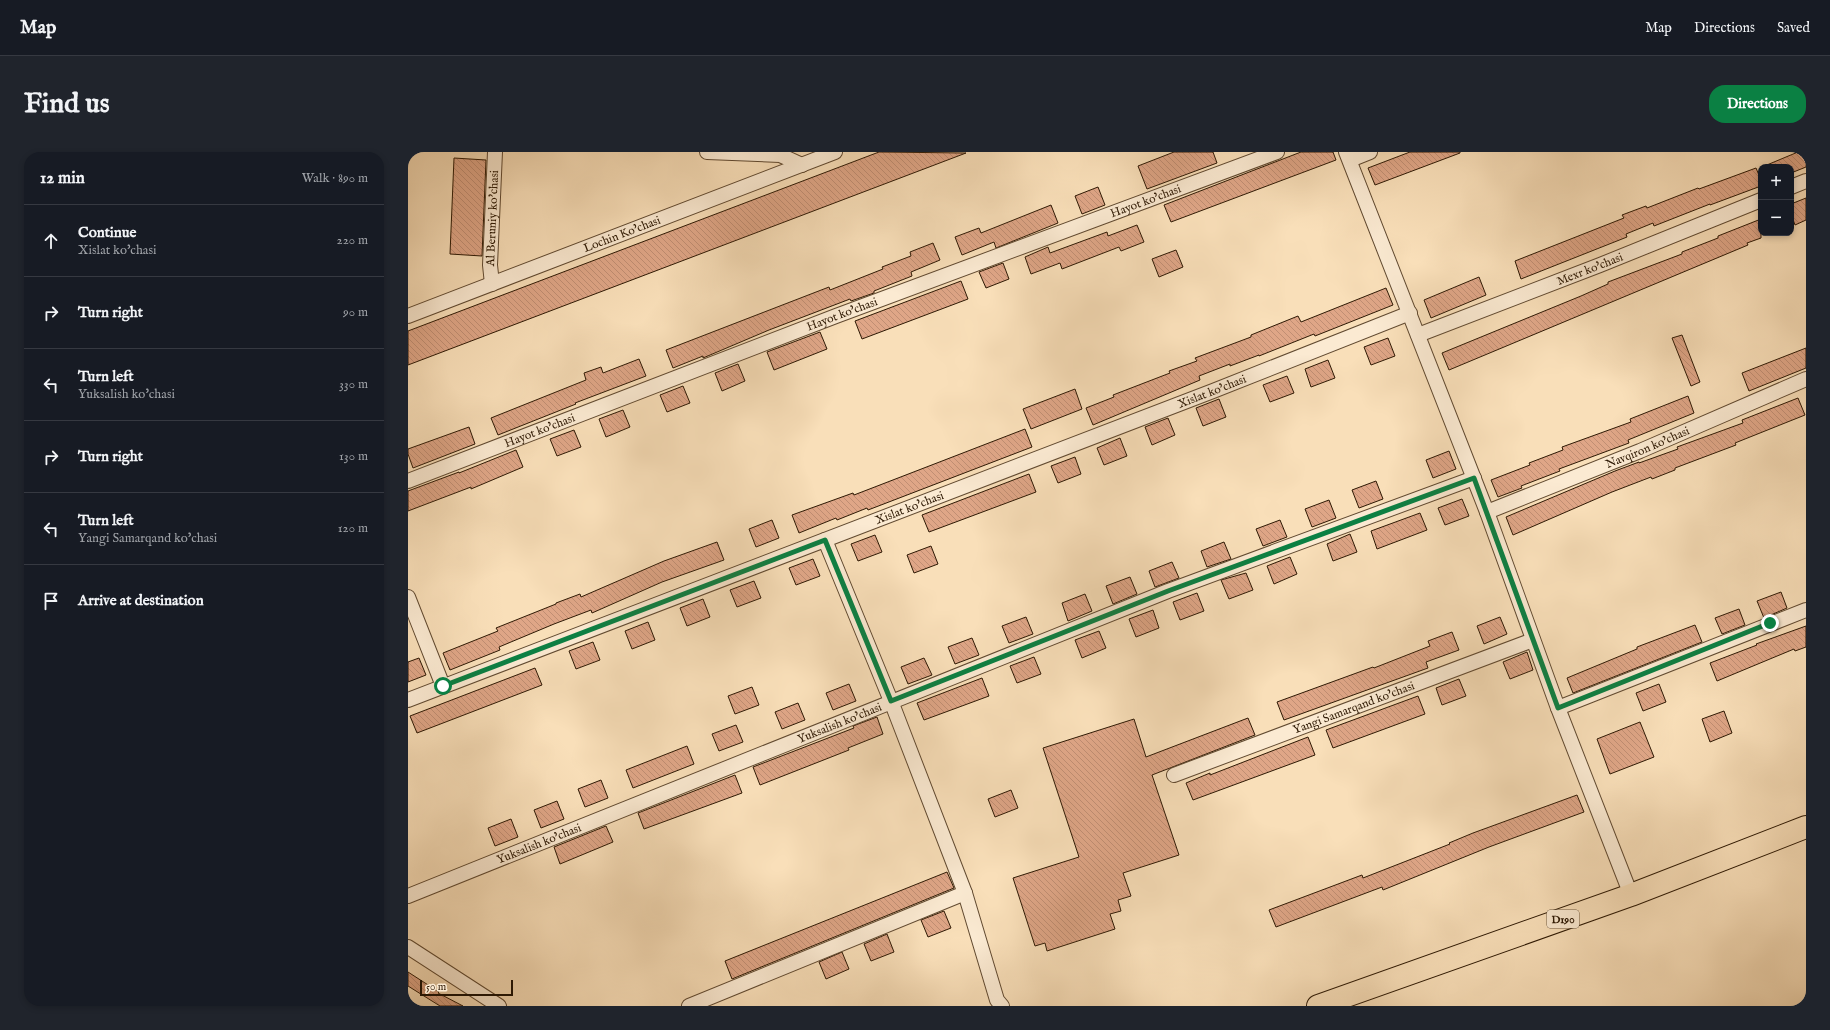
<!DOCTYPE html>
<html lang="en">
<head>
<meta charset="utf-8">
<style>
	body { margin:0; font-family:"IM FELL English",serif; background:#20242c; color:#f1f3f6 }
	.controls { position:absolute; right:12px; top:12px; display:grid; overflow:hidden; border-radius:8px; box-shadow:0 2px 6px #0003 }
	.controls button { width:36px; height:36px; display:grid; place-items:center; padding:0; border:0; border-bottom:1px solid #363941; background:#171b24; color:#f1f3f6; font:20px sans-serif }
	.scale { position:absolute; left:12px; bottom:10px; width:93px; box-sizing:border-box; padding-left:4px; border:2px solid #2e1904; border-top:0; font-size:11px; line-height:14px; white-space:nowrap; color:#2e1904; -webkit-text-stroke:3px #fbead2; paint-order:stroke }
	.stop { position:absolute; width:12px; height:12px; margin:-9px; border:3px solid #0b8043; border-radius:50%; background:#fff }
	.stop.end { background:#0b8043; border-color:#fff; box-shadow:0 1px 4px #0008 }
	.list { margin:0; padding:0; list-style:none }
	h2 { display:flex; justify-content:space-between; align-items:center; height:52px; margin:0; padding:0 16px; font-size:17px }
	h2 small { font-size:13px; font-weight:400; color:#9ea1a6 }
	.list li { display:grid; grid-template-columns:26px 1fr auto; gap:12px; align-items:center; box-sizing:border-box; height:72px; padding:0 16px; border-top:1px solid #363941 }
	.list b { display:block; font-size:15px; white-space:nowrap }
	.list p { margin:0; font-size:13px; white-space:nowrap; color:#9ea1a6 }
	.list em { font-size:13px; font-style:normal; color:#9ea1a6 }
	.icon { flex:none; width:22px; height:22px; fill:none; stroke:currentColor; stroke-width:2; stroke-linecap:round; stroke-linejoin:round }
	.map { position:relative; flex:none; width:1398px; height:854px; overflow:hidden; border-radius:16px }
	header { display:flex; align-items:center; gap:24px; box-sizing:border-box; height:56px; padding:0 20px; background:#171b24; border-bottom:1px solid #363941 }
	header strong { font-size:19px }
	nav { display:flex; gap:22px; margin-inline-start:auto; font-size:14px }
	.intro { display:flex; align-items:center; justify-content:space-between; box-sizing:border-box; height:96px; padding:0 24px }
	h1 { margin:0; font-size:28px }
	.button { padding:10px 18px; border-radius:16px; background:#0b8043; color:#fff; font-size:14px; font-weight:700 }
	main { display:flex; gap:24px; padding:0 24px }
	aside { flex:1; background:#171b24; border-radius:16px; box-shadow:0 2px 6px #0003 }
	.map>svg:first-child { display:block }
	.building { fill:url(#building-back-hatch); stroke:#2e1904 }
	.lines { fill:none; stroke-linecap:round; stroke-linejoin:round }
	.minor-casing { stroke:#614a31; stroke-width:16 }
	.primary-casing { stroke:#2e1904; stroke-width:24 }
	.minor { stroke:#fbead2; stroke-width:14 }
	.primary { stroke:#f9dfb9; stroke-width:22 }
	.route { stroke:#0b8043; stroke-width:5 }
	.labels { text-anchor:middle; stroke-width:3.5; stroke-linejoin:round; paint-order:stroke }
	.shield { fill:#fbead2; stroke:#6c5842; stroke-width:1 }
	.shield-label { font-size:11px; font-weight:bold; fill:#2e1904 }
	.street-label { font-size:12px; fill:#2e1904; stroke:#fbead2 }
</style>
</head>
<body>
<header>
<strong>Map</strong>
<nav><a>Map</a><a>Directions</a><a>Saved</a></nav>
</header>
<div class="intro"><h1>Find us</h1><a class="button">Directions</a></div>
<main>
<aside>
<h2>12 min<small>Walk · 890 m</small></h2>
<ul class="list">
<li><svg class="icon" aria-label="ahead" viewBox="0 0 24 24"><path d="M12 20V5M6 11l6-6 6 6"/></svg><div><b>Continue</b><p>Xislat ko'chasi</p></div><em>220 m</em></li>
<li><svg class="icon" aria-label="right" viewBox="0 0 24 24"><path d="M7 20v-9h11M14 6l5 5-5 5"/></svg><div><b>Turn right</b></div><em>90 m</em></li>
<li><svg class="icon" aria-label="left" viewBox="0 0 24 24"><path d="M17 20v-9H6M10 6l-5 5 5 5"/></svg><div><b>Turn left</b><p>Yuksalish ko'chasi</p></div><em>330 m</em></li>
<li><svg class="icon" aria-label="right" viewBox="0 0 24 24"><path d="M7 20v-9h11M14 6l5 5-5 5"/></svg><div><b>Turn right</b></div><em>130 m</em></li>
<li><svg class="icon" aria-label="left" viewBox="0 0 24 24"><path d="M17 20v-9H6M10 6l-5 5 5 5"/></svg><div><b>Turn left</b><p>Yangi Samarqand ko'chasi</p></div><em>120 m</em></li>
<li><svg class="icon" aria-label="arrive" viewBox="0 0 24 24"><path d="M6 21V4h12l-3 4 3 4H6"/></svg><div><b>Arrive at destination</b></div></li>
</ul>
</aside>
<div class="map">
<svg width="1398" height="854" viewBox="0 0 1398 854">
	<defs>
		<pattern id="building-back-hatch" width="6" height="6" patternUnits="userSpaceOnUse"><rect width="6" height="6" fill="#dfa687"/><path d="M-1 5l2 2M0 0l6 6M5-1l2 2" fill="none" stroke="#c08e73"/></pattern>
	</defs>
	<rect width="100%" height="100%" fill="#f9dfb9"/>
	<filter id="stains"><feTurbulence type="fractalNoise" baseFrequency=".005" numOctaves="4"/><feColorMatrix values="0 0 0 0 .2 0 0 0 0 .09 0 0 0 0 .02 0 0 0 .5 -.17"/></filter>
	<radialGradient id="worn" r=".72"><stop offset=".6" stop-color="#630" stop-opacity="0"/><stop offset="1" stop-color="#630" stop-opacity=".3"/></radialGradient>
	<path class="building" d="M 471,0 L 558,1 L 0,213 L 0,179 Z
		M 766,0 L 805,0 L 809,11 L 739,37 L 730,14 Z
		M 893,0 L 925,0 L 928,8 L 763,70 L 756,53 Z
		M 1002,0 L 1052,0 L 1052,1 L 967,33 L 960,16 Z
		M 1390,0 L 1398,0 L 1398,15 L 1383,21 L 1383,15 L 1354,15 Z
		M 46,6 L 78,8 L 74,104 L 42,102 Z
		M 1348,16 L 1353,28 L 1353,34 L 1302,53 L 1302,52 L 1246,74 L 1245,71 L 1218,82 L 1219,85 L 1113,127 L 1107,109 L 1216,66 L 1214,63 L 1238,54 L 1239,56 L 1290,36 L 1291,37 Z
		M 690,35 L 697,53 L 674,62 L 667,44 Z
		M 1398,46 L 1398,68 L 1387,73 L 1383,62 L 1383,52 Z
		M 643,53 L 650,71 L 588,96 L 586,90 L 554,103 L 547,85 L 571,76 L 573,81 Z
		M 1353,67 L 1353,86 L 1339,91 L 1340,93 L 1041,218 L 1034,201 L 1173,144 L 1200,132 L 1200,130 L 1274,102 L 1274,100 L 1310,86 L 1310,84 Z
		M 729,73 L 736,90 L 713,99 L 711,95 L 654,117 L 652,111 L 623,122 L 617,105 L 640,95 L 642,101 L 699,80 L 700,84 Z
		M 525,91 L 532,108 L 503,120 L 504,124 L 466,139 L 466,141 L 443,149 L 442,147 L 361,178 L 295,206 L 295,204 L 265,216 L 258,198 L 421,135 L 422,138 L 475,117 L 474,115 L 503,104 L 502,100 Z
		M 768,98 L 775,115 L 751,125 L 744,107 Z
		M 595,111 L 601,127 L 578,136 L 571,120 Z
		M 1071,125 L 1078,143 L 1023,166 L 1016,148 Z
		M 553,129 L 560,147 L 454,187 L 447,169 Z
		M 978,136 L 985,153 L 907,184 L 906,182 L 851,204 L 851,203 L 822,214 L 822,212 L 791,224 L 792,228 L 685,273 L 678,256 L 706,245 L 705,243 L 762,221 L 761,219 L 789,209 L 787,206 L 843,185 L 843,183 L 890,164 L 893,170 Z
		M 412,180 L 419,197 L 366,218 L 359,200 Z
		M 1274,183 L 1292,230 L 1283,234 L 1264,186 Z
		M 980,186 L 987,204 L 963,213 L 956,195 Z
		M 1398,196 L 1398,216 L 1341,239 L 1334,221 Z
		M 231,207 L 238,224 L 167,251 L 168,252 L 90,283 L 83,266 L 178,228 L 176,221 L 193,215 L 195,221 Z
		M 920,208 L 927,226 L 903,235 L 897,217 Z
		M 330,212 L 337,229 L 314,239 L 307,221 Z
		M 879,224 L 886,241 L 862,250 L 855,233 Z
		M 275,234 L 282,251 L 259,260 L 252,243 Z
		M 667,237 L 674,257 L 623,277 L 615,257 Z
		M 1280,244 L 1286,261 L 1220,288 L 1221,291 L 1151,317 L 1152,319 L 1113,334 L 1114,336 L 1090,345 L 1083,328 L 1122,313 L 1121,311 L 1155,298 L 1154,295 L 1223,270 L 1222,267 Z
		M 1390,246 L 1397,263 L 1327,291 L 1328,293 L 1267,316 L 1267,318 L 1244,327 L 1243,325 L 1204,340 L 1105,383 L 1098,365 L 1207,319 L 1231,310 L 1231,311 L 1270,297 L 1269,295 L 1335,271 L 1334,268 Z
		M 811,247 L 818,265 L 795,274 L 788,256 Z
		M 215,258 L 222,275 L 198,285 L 191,267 Z
		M 760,266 L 767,283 L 744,293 L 737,275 Z
		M 61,275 L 67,292 L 5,316 L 0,302 L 0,297 Z
		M 617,277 L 624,295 L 460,358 L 459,356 L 429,368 L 428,366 L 391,381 L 384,363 L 445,341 L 446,343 Z
		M 166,278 L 173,295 L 149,304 L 142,287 Z
		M 712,286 L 719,304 L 696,313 L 689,296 Z
		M 108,298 L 115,315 L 63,337 L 63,335 L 0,359 L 0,339 L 51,320 L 51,321 Z
		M 1041,299 L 1048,317 L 1025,326 L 1018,308 Z
		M 667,305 L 673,322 L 650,331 L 643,314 Z
		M 621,322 L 628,340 L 521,380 L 514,363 Z
		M 968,329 L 975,347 L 951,356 L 944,338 Z
		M 1054,347 L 1061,364 L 1037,373 L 1030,356 Z
		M 921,348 L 928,366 L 904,375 L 897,357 Z
		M 1012,361 L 1019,378 L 969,397 L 963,379 Z
		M 364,368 L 371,386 L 348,395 L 341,377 Z
		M 872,368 L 879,385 L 855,394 L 848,377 Z
		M 942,382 L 949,400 L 925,409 L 919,392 Z
		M 467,383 L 474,400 L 450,409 L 443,392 Z
		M 309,390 L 316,408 L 254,430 L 184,461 L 183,458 L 146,472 L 91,495 L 92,498 L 42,518 L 35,501 L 90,479 L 88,476 L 148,452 L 148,451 L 172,442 L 173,445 L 256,409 Z
		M 816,390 L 823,407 L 799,415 L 793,399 Z
		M 523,394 L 530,412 L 506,421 L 499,403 Z
		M 882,405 L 889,422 L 866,432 L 859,414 Z
		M 405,407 L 412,424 L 388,433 L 381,416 Z
		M 764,410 L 771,426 L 747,435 L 741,419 Z
		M 838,421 L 845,438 L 821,447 L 813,428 Z
		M 722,425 L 729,442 L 705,452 L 698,434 Z
		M 346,429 L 353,446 L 329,455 L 322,438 Z
		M 1373,440 L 1379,456 L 1356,466 L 1349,449 Z
		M 789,441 L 796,459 L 772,468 L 765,450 Z
		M 677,442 L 684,459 L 660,469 L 654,451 Z
		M 295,447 L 302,465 L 279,474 L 272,456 Z
		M 1331,457 L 1337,473 L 1314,482 L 1307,466 Z
		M 745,458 L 751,476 L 728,485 L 721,467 Z
		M 618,465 L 625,482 L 601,491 L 594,474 Z
		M 1092,465 L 1099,482 L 1076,492 L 1069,474 Z
		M 240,470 L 247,488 L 224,497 L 217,479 Z
		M 1287,473 L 1294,490 L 1165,541 L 1159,526 L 1229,497 L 1229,495 Z
		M 1398,474 L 1398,495 L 1387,499 L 1386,497 L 1309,529 L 1302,511 L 1349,493 L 1348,492 Z
		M 691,479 L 698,496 L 674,506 L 667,488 Z
		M 1044,480 L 1051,498 L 1018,510 L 1020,516 L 876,568 L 869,550 L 965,515 L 966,516 L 1022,494 L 1020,489 Z
		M 564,486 L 571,503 L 547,512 L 540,495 Z
		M 185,490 L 192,508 L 168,517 L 161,499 Z
		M 1119,500 L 1125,518 L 1102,527 L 1095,510 Z
		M 626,505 L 633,522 L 609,531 L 602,514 Z
		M 11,506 L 18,523 L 0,530 L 0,510 Z
		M 516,506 L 524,523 L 500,532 L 493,515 Z
		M 127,516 L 134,533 L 9,581 L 2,564 Z
		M 574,526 L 581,544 L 516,568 L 509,551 Z
		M 1051,527 L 1058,544 L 1034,553 L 1028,536 Z
		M 441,532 L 448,549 L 425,558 L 418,541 Z
		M 1251,532 L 1258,550 L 1235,559 L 1228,541 Z
		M 344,535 L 351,553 L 327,562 L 320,544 Z
		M 1010,544 L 1017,562 L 925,596 L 918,578 Z
		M 390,551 L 397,568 L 374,577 L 367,560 Z
		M 1316,559 L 1324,581 L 1302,590 L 1294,567 Z
		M 469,565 L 475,582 L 440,596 L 441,598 L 352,633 L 345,615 L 446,576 L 445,574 Z
		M 840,566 L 847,583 L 744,623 L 771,703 L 715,721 L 723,744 L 710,748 L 713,759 L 702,762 L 707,777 L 639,799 L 637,791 L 627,794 L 605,726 L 671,705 L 635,596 L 726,567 L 738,605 Z
		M 1232,570 L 1246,605 L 1202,622 L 1189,587 Z
		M 328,573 L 335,590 L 311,599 L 304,582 Z
		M 900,585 L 907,603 L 785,648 L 778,631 L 802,621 L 802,623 Z
		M 279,594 L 286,612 L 225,636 L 218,618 Z
		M 327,623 L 334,641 L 236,677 L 230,661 Z
		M 193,628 L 200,646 L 177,655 L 170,637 Z
		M 603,638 L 610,656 L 587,665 L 580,647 Z
		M 1169,643 L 1176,660 L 1081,695 L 975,738 L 974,735 L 868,775 L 861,758 L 954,723 L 955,726 L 1042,692 L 1041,691 L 1065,681 Z
		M 149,649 L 156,667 L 133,676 L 126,658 Z
		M 103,667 L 110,685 L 87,694 L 80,676 Z
		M 198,674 L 205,690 L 152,712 L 146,695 Z
		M 539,720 L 546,736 L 324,827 L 317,809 Z
		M 536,759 L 543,776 L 520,785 L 513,768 Z
		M 479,782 L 486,800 L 463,809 L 456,792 Z
		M 434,800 L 441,817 L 418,827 L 411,810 Z
		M 0,820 L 31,840 L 30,841 L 55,854 L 32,854 L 0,834 Z"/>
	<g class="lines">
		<g class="minor-casing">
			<g id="minor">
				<path d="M 299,0 L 372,3 L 394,13"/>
				<path d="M 938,0 L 1079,360 L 1150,556 L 1223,743"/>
				<path d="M 942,8 L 962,0"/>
				<path d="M 1383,35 L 1398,29"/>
				<path id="s1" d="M 84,132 L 82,113 L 87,0"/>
				<path id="s2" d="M 0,164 L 427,0"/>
				<path id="s3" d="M 1010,183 L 1192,113 L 1353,48"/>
				<path id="s4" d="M 0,329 L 428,164 L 869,0"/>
				<path id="s5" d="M 1079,360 L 1232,299 L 1398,227"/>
				<path d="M 417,388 L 483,549 L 557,741 L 589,848 L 594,854"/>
				<path d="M 0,445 L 35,534"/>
				<path id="s6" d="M 0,548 L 805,239 L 1002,161"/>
				<path d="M 1150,556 L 1398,458"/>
				<path id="s7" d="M 766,623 L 1125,488"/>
				<path id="s8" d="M 0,744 L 760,439 L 1066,326"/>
				<path d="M 0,795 L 91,854"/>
				<path d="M 281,854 L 557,741"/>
			</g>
		</g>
		<g class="primary-casing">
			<path id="primary" d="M 910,854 L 1223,743 L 1398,675"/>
		</g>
		<use href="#minor" class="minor"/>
		<use href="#primary" class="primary"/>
	</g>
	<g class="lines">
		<path class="route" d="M 35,534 L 417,388 L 483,549 L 760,439 L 1066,326 L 1150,556 L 1362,471"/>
	</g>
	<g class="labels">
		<rect class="shield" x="1139" y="758" width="32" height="18" rx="3"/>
		<g class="shield-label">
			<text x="1155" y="771">D190</text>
		</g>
		<g class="street-label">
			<text dy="4" stroke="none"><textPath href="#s4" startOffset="789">Hayot ko'chasi</textPath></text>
			<text dy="4" stroke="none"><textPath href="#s1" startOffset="66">Al Beruniy ko'chasi</textPath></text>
			<text dy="4" stroke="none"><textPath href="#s2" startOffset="229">Lochin Ko'chasi</textPath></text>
			<text dy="4" stroke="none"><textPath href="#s3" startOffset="184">Mexr ko'chasi</textPath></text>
			<text dy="4" stroke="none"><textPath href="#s4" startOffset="465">Hayot ko'chasi</textPath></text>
			<text dy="4" stroke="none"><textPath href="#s6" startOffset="861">Xislat ko'chasi</textPath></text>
			<text dy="4" stroke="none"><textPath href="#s4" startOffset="141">Hayot ko'chasi</textPath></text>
			<text dy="4" stroke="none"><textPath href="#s5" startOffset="173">Navqiron ko'chasi</textPath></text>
			<text dy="4" stroke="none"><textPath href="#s6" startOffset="537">Xislat ko'chasi</textPath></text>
			<text dy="4" stroke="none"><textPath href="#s7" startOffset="192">Yangi Samarqand ko'chasi</textPath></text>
			<text dy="4" stroke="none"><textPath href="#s8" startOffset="465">Yuksalish ko'chasi</textPath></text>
			<text dy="4" stroke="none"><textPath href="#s8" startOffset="141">Yuksalish ko'chasi</textPath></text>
		</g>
	</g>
	<rect width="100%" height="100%" filter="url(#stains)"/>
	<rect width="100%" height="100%" fill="url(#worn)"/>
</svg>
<div class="controls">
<button>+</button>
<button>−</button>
</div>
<div class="scale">50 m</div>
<div class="stop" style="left:35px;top:534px"></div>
<div class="stop end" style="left:1362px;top:471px"></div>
</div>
</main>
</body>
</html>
